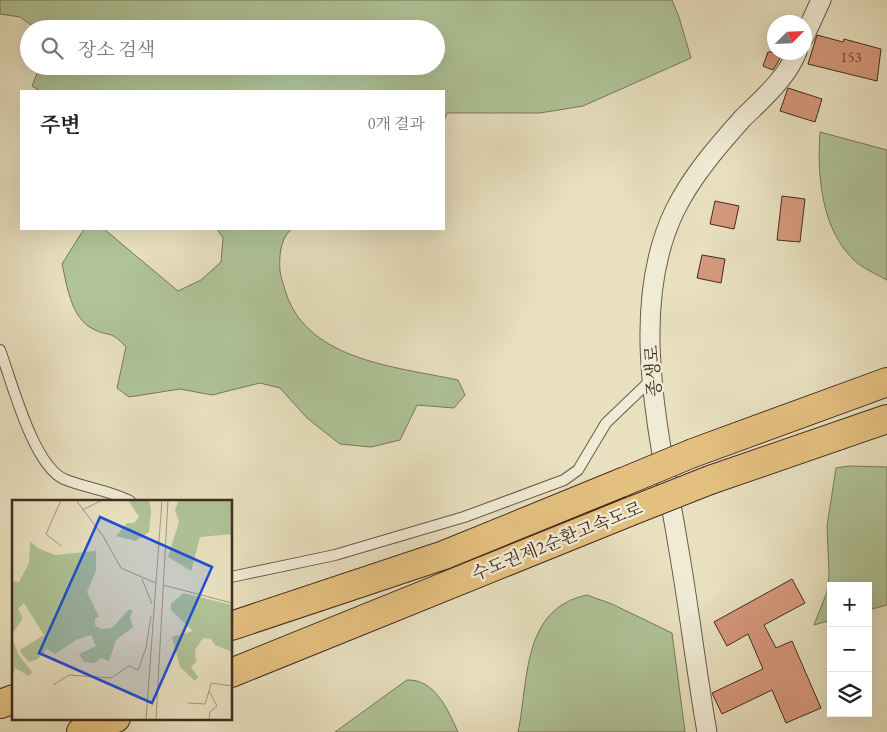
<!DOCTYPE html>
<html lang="ko">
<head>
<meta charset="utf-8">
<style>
	body { margin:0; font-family:"EB Garamond","Noto Serif KR",serif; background:#f2f2f2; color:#222 }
	.controls { position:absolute; right:15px; bottom:15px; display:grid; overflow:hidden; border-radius:0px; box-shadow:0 5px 20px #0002 }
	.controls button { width:45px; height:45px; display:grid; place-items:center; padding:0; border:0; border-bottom:1px solid #e0e0e0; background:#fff; color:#222; font:25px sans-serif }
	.compass { position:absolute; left:767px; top:15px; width:45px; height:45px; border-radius:50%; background:#fff; box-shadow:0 5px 20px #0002; rotate:66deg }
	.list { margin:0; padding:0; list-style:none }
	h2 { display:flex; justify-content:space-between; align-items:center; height:65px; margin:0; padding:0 20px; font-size:21px }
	h2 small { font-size:16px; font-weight:400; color:#767676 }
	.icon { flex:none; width:28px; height:28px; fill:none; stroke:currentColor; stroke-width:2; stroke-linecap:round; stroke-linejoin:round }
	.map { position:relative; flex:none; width:887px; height:732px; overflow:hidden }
	.search { position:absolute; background:#fff; box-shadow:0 5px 20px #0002; left:20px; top:20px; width:425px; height:55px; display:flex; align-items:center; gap:12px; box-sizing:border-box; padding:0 18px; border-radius:28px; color:#767676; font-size:19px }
	.panel { position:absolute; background:#fff; box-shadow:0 5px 20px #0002; left:20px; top:90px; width:425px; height:140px; border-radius:0px }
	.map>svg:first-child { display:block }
	.green { fill:#afc397; stroke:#79775c }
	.building { fill:#d5987b; stroke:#432b20 }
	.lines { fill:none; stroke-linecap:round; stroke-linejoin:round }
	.lane-casing { stroke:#6c5848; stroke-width:12 }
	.street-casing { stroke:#6c5848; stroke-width:21 }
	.highway-casing { stroke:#432b20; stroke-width:30 }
	.lane { stroke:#f0ebd5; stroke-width:10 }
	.street { stroke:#f0ebd5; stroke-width:19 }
	.highway { stroke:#e4c080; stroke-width:28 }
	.highway-bridge-casing { stroke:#432b20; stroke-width:30; stroke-linecap:butt }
	.highway-bridge { stroke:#e4c080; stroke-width:28 }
	.labels { text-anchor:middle; stroke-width:5; stroke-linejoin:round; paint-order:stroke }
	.number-label { font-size:15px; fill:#684637 }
	.street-label { font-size:18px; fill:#432b20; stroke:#f0ebd5 }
	.inset-road { fill:none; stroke:#a6987f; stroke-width:1 }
	.view { fill:#1d4ed8; fill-opacity:0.15; stroke:#1d4ed8; stroke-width:2.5 }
	.inset-edge { fill:none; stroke:#432b20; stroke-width:2.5 }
</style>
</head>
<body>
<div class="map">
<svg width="887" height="732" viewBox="0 0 887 732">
	<rect width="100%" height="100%" fill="#e8e0bf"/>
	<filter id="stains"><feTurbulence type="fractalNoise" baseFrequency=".004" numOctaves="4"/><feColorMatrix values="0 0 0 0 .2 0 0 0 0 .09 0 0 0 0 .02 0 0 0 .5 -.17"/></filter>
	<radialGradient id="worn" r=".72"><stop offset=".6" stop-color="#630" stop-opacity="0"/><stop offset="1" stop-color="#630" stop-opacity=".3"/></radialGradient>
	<path class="green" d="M 0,0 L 672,0 L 679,17 L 691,58 L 583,106 L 540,113 L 447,113 L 444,121 L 444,91 L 40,91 L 32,86 L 40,66 L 436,66 L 436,29 L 37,29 L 20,17 L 0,14 Z
		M 820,132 L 887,150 L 887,280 C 876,274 862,268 854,260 C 821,229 817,174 820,132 Z
		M 84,229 L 104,229 L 178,291 L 201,280 L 221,262 L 223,238 L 217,229 L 292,229 C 280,238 279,257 280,271 C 281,278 284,286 286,293 C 308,361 398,367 458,380 L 465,395 L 454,408 L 417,405 L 400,440 L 371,447 L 340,444 L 307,418 L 280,388 L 260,383 L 212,395 L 180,389 L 129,397 L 117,388 L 126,347 C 109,329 111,338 93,329 C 71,318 67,286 62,264 Z
		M 849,466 L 887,467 L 887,605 L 868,610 L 868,586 L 831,586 L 831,620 L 814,625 L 827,592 L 829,575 L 827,526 L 836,468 Z
		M 587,595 L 612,604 L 672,633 L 685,732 L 518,732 C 529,681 521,609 587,595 Z
		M 407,680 C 435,679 448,710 458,732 L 335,732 Z"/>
	<path class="building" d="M 817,35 L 843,42 L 844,39 L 881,49 L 877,81 L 808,64 Z
		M 768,52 L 784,52 L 773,70 L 763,66 Z
		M 788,88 L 822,99 L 815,122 L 780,111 Z
		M 782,196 L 805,199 L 800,242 L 777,240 Z
		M 715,201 L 739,206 L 734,229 L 710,224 Z
		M 702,255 L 725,259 L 721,283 L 697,278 Z
		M 792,579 L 805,603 L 764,625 L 776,648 L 792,641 L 821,708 L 786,723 L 772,690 L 722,714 L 712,693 L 763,669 L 748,634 L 727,646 L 714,622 Z"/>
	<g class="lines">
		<g class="lane-casing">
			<path id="lane" d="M 0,350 C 12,382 33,465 64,479 C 85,488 109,490 130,501
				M 231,577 L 335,555 L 464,517 L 564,480 L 578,470 L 606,423 L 652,379"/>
		</g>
		<g class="street-casing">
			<path id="street" d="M 804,37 L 821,0
				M 707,732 C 696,670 689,607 678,545 C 661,440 626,311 675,210 C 692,176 717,147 742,119 C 762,99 786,79 797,52"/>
		</g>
		<g class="highway-casing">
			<path id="highway" d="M 693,453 L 887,382
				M 710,480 L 887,419
				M 231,626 L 444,555 L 623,482
				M 231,673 L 629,512
				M 0,704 L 14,699
				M 81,732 L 116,718"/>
		</g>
		<use href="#lane" class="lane"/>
		<use href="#street" class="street"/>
		<use href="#highway" class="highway"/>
		<g class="highway-bridge-casing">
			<path id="highway-bridge" d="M 623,482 L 693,453
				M 629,512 L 710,480"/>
		</g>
		<use href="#highway-bridge" class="highway-bridge"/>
	</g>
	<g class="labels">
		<g class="number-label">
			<text x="851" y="62">153</text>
		</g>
		<g class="street-label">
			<text transform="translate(653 371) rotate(-94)" y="6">종생로</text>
			<text transform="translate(557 541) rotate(-22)" y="6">수도권제2순환고속도로</text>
		</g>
	</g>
	<g transform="translate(12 500)">
		<rect width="220" height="220" fill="#e8e0bf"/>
		<path d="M 116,0 L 137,0 L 139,11 L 137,32 L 123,41 L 104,36 L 115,23 L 122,23 L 127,17 ZM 167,0 L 220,0 L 220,34 L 188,37 L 179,71 L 156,57 L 167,22 L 163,10 ZM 18,41 L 26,48 L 43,55 L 84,51 L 84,71 L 75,92 L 87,117 L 83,118 L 83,125 L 89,129 L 100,128 L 117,109 L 121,111 L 118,117 L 121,127 L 104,140 L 97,161 L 89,158 L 82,163 L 72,162 L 67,154 L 84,146 L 79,135 L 64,140 L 43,154 L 35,149 L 26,159 L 17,162 L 9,153 L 8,150 L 32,135 L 12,103 L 6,109 L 11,118 L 0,134 L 0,81 L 7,82 L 17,63 ZM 171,93 L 220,105 L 220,152 L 203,145 L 199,139 L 191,138 L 183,150 L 184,162 L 179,167 L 186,177 L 183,181 L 168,167 L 160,137 L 181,131 L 159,110 L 159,104 ZM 0,138 L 6,154 L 20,172 L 17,176 L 3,168 L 0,179 Z" fill="#afc397"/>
		<path class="inset-road" d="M 64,0 L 91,36 L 109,68 L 144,83M 0,9 L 0,32M 70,10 L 91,0M 49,46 L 34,34 L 49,0M 130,79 L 140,104M 151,85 L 220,103M 41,185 L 57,175 L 99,178 L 117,166 L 126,170 L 134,148 L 139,116M 176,203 L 193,204 L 197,191M 134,220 L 150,0M 144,220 L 156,0M 197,220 L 198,212 L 205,206 L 197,191 L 199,183 L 220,186"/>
		<path class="view" d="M 88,17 L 200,67 L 140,203 L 27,153 Z"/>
		<rect width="220" height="220" class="inset-edge"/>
	</g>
	<rect width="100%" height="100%" filter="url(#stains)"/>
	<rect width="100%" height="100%" fill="url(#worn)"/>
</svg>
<div class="controls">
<button>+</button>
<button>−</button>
<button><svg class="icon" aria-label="layers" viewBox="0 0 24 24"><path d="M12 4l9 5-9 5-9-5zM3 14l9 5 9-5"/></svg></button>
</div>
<svg class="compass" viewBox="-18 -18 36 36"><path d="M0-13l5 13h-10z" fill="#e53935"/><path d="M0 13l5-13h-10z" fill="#767676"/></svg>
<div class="search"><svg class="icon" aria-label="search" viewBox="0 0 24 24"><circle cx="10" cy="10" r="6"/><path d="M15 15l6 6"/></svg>장소 검색</div>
<section class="panel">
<h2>주변<small>0개 결과</small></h2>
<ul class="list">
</ul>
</section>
</div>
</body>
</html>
